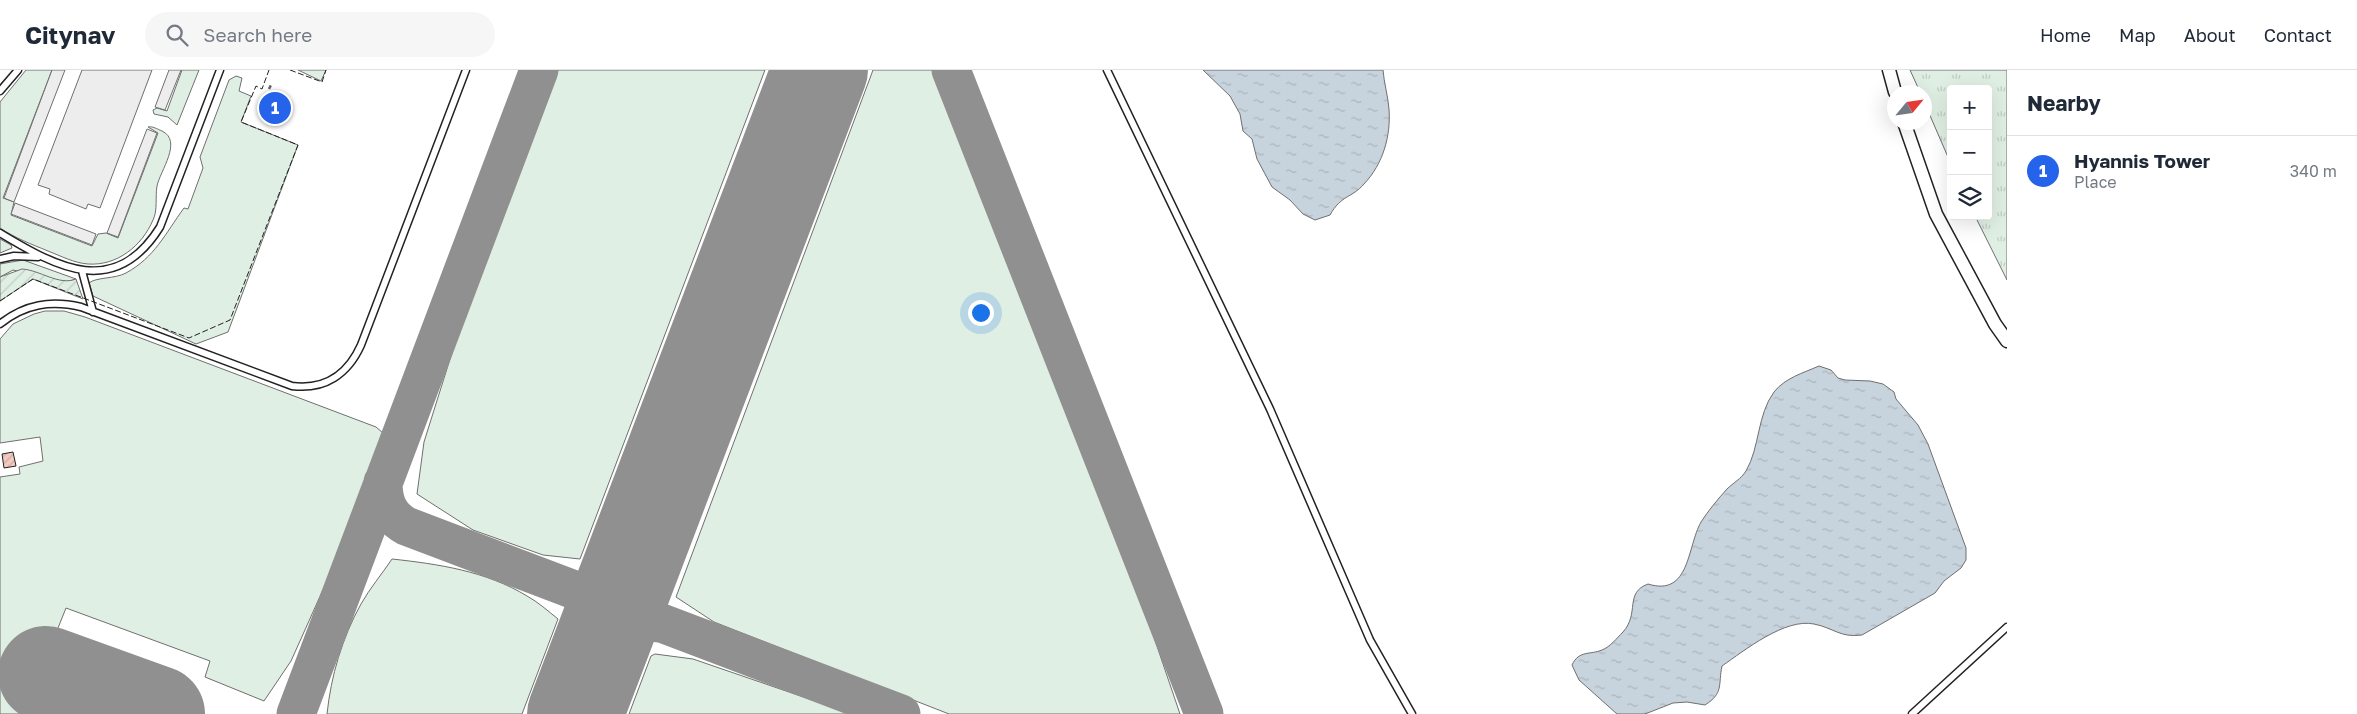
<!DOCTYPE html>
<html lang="en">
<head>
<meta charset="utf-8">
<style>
	body { margin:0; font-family:"Golos Text",sans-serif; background:#f6f6f7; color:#1f2937 }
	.controls { position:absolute; right:15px; top:15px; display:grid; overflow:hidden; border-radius:5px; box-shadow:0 5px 20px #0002 }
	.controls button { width:45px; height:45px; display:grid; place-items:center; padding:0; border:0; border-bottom:1px solid #e0e1e3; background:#fff; color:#1f2937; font:25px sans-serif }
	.compass { position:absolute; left:1887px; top:15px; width:45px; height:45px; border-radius:50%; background:#fff; box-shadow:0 5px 20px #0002; rotate:61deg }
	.you { position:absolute; left:980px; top:242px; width:18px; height:18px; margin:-12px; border:4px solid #fff; border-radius:50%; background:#1a73e8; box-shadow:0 0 0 8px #1a73e833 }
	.badge { display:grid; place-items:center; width:32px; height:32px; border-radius:50%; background:#2563eb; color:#fff; font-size:16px; font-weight:700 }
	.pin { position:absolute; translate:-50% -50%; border:2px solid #fff; box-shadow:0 1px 5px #0006 }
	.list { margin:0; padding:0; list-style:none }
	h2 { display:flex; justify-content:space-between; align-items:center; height:65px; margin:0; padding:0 20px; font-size:21px }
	h2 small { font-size:16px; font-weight:400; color:#747a83 }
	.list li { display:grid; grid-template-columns:32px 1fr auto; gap:15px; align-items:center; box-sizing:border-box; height:70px; padding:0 20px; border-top:1px solid #e0e1e3 }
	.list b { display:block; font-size:19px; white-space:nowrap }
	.list p { margin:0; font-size:16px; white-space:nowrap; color:#747a83 }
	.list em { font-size:16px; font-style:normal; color:#747a83 }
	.icon { flex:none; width:28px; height:28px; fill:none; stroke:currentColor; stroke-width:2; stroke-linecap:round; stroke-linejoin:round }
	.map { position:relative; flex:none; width:2007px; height:644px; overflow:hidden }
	header { display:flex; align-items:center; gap:30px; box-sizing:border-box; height:70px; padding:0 25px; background:#fff; border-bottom:1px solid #e0e1e3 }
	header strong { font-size:24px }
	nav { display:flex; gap:28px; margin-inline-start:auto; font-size:18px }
	.search { width:350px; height:45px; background:#f6f6f7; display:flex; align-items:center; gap:12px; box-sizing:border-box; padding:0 18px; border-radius:28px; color:#747a83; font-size:19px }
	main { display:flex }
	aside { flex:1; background:#fff }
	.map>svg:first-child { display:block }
	.grass { fill:#e0efe3; stroke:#6f6f6f }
	.park { fill:url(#park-tufts); stroke:#6f6f6f }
	.garden { fill:url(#garden-furrows); stroke:#6f6f6f }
	.parking { fill:#ededed; stroke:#6f6f6f }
	.water { fill:url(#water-ripples); stroke:#6f6f6f }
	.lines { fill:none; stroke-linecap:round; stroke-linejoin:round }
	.taxiway { stroke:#909090; stroke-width:39 }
	.runway { stroke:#909090; stroke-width:96 }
	.building { fill:url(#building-hatch); stroke:#222 }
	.service-casing { stroke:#222; stroke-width:9 }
	.minor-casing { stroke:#222; stroke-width:15 }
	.path { stroke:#646464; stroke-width:2.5; stroke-dasharray:4 2.5; stroke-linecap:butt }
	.service { stroke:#fff; stroke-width:6 }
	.minor { stroke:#fff; stroke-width:12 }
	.fence { stroke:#222; stroke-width:1; stroke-dasharray:6 2.5; stroke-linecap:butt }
</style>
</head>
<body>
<header>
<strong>Citynav</strong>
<div class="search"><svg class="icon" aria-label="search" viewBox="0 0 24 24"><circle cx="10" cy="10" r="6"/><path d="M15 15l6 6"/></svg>Search here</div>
<nav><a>Home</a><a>Map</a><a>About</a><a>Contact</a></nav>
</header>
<main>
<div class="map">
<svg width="2007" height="644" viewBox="0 0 2007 644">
	<defs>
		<pattern id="park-tufts" width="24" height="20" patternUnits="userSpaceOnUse" patternTransform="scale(1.25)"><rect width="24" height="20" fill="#e0efe3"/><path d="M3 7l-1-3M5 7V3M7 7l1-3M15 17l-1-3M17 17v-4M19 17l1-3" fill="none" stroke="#c0cdc2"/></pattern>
		<pattern id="garden-furrows" width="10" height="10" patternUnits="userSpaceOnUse" patternTransform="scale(1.25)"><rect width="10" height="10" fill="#e0efe3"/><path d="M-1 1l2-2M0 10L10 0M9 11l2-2" fill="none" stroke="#c0cdc2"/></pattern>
		<pattern id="water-ripples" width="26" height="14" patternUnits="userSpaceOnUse" patternTransform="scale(1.25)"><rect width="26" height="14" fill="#c7d3dd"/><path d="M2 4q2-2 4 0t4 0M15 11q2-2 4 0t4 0" fill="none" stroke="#abb5bd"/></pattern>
		<pattern id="building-hatch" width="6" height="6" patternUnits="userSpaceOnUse" patternTransform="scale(1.25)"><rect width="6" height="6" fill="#f3c9c0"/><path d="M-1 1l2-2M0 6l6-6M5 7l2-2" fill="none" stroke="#d0aca5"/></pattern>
	</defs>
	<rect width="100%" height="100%" fill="#fff"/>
	<path class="grass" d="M 26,0 L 52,0 L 3,128 L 14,132 L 11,145 L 92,176 L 98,164 L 106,163 L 118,168 L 158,63 L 148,57 C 153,56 157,59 162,61 C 183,71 160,101 157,116 C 155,127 158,140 153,150 C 142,176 117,196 88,194 C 74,193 61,186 48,181 C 31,174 15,168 0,158 L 0,32 Z
		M 182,0 L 199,0 L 177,55 L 168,47 L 154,44 L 153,40 L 157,38 L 167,41 Z
		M 298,0 L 326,0 L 321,11 Z
		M 558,0 L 765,0 L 580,489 L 543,485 L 473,460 L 417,424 L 424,372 L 461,254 Z
		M 873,0 L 933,0 L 1141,529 L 1180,644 L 949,644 L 714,552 L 676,527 Z
		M 236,6 L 242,8 L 239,21 L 251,26 L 241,52 L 298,75 L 228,262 L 196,274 L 93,226 L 89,213 C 96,207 115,209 126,203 C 155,187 165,164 184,138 L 188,139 L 203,98 L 200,87 L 229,10 Z
		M 0,169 L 11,175 L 12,178 L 0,183 Z
		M 23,190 L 76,209 L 66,212 L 13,200 L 0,207 L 0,194 Z
		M 45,241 L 64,241 L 85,247 L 376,357 L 383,363 L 326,513 L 291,591 L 264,631 L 205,607 L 210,591 L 66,538 L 50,578 L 34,574 L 19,613 L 34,618 L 24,644 L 0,644 L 0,407 L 20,404 L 19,397 L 43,391 L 40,367 L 0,373 L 0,269 L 13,254 L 34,244 Z
		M 392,489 C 438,494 486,501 527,526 C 538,532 548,541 558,549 L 522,644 L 327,644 C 331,606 342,568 361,534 C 370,518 382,504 392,489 Z
		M 655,584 L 693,589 L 853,644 L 629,644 L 651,586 Z"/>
	<path class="park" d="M 1910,0 L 2007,0 L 2007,210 L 1975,146 L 1988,146 L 1988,19 L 1951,19 L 1951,94 L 1925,34 L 1924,22 L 1920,22 Z"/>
	<path class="garden" d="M 22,199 C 40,200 59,216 76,209 L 83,229 L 33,209 L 0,231 L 0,207 Z"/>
	<path class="parking" d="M 52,0 L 65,0 L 14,132 L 4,128 Z
		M 82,0 L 152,0 L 100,138 L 88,134 L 86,139 L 49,124 L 50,119 L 38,115 Z
		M 169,0 L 181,0 L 165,40 L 155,37 Z
		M 147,59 L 157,63 L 118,167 L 107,163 Z
		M 15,133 L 96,164 L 92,175 L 11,144 Z"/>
	<path class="water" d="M 1203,0 L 1383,0 C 1384,13 1388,26 1389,39 C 1391,66 1383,94 1364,114 C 1352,128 1341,125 1330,145 L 1315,150 L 1303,144 L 1290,130 L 1272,117 L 1257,89 L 1252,69 L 1243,61 L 1240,44 L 1230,26 Z
		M 1819,296 L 1831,300 L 1838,308 L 1845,310 L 1870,311 L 1883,314 L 1894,322 L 1896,329 L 1918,355 L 1928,374 L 1966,478 L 1966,490 L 1961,498 L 1944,511 L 1935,523 L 1862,565 C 1840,568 1834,558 1814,554 C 1785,548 1745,580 1722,596 C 1718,615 1724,623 1705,635 L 1687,632 L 1673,633 L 1645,644 L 1617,644 L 1579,610 L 1572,595 C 1579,580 1590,585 1602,580 C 1610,577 1617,568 1623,562 C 1640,543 1624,523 1648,514 C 1690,527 1687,477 1701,452 C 1708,441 1718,429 1727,419 C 1733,413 1741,409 1746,401 C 1760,377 1757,345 1774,322 C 1785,308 1803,303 1819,296 Z"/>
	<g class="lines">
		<path class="taxiway" d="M 951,0 L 1204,644
			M 383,412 C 383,431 388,446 406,456 L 901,644
			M 631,498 C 630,527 633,537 659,552
			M 601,579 C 621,552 626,548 659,553
			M 296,644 L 539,0"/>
		<path class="runway" d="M 46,604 L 157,644
			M 575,644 L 820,0"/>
	</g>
	<path class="building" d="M 269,27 L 287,33 L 281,50 L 263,43 Z
		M 13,382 L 16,396 L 4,398 L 2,384 Z"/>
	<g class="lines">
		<g class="service-casing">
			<path id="service" d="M 1107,0 L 1270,339 L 1370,570 L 1412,644
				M 0,21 L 18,0
				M 0,163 C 58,198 115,229 160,157 L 220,0
				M 0,189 L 14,186 L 38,187
				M 82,201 L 93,242
				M 0,254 C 25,234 51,230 81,237 L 292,316 C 325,320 348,304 361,275 L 466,0
				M 1912,644 L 2007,557"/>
		</g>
		<g class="minor-casing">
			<path id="minor" d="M 1889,0 L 1895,22
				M 1904,52 L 1936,144 L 1995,254 L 2007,271"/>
		</g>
		<path class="path" d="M 269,19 L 271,15"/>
		<use href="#service" class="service"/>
		<use href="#minor" class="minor"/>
		<path class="fence" d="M 290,0 L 322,12 L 326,0
			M 0,231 L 33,209 L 189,268 L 230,250 L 298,75 L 241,52 L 256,16 L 262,19 L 269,0"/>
	</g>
</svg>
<div class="controls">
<button>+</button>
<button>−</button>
<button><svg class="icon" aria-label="layers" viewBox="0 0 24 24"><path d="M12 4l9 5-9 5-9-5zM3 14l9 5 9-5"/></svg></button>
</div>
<svg class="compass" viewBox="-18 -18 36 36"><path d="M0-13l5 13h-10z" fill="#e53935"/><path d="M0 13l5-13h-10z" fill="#747a83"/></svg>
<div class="you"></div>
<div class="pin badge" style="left:275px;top:38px">1</div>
</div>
<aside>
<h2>Nearby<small></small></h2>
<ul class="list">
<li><span class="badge">1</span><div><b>Hyannis Tower</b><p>Place</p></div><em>340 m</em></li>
</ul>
</aside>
</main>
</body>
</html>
